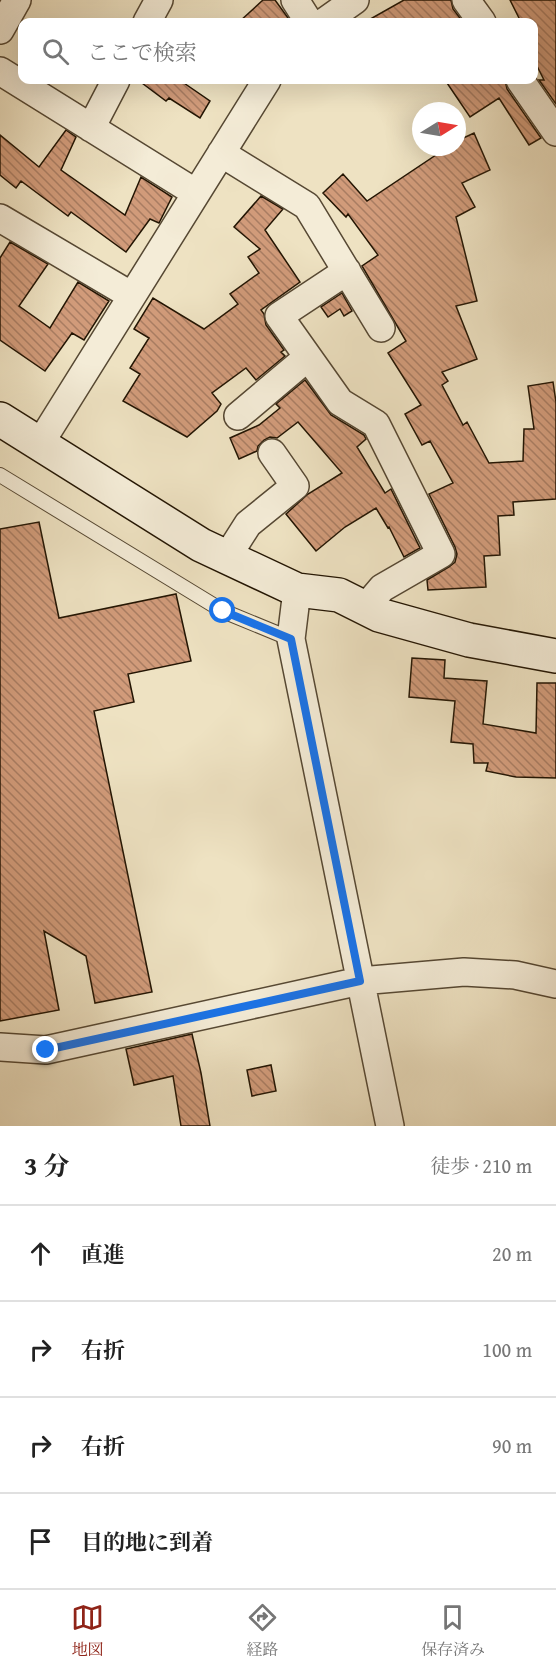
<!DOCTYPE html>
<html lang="ja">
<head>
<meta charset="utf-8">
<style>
	body { margin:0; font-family:"Gentium Book Plus","Noto Serif JP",serif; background:#f6f6f6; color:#222 }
	.compass { position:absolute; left:412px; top:102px; width:54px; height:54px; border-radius:50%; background:#fff; box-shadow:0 6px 24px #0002; rotate:79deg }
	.stop { position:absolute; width:18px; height:18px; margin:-14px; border:4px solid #1a73e8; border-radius:50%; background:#fff }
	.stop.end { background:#1a73e8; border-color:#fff; box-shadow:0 2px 6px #0008 }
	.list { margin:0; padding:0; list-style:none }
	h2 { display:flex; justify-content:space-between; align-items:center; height:78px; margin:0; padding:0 24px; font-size:26px }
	h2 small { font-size:20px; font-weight:400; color:#767676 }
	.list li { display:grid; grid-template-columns:39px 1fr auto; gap:18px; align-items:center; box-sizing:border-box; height:96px; padding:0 24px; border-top:2px solid #e0e0e0 }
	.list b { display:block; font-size:22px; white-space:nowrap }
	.list em { font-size:20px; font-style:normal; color:#767676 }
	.icon { flex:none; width:33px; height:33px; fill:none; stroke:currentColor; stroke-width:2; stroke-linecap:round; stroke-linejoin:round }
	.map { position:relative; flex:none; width:556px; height:1126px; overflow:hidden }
	.search { position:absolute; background:#fff; box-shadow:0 6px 24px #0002; left:18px; right:18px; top:18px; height:66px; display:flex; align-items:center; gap:15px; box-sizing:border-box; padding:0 21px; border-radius:12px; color:#767676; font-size:22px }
	.sheet { height:462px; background:#fff }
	nav { display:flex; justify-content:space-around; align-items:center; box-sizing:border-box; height:84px; border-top:2px solid #e0e0e0; background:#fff; font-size:16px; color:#767676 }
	nav a { display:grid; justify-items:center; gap:3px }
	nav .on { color:#8f2418 }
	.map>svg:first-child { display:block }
	.building { fill:url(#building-back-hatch); stroke:#231503; stroke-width:1.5 }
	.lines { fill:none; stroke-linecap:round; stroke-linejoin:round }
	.lane-casing { stroke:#564833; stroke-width:16 }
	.street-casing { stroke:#564833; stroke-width:30 }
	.secondary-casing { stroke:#231503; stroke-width:36 }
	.lane { stroke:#f4ecd7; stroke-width:14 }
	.street { stroke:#f4ecd7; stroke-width:27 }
	.secondary { stroke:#f4ecd7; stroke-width:33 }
	.route { stroke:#1a73e8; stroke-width:8 }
</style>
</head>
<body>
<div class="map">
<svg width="556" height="1126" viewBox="0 0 556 1126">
	<defs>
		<pattern id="building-back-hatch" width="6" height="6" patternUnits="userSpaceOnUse" patternTransform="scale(1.5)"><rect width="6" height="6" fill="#d19b7a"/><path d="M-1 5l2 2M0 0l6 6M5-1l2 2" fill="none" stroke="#a97d62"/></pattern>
	</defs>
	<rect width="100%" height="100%" fill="#eee2c2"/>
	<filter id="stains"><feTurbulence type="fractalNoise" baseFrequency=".00333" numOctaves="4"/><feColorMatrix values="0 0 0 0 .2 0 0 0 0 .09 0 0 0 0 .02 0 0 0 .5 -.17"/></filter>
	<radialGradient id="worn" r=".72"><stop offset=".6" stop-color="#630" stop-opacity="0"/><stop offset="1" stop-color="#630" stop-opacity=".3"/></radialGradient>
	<path class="building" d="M 263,0 L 275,0 L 291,22 L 239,22 Z
		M 404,0 L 451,0 L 453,9 L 463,22 L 365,22 Z
		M 510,0 L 556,0 L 556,104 L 539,80 L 544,80 L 534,60 L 534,22 L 521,22 Z
		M 138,80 L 182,80 L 181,81 L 210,101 L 200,118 L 169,98 L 166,101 Z
		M 445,80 L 505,80 L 507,89 L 541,138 L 529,145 L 499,98 L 470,117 Z
		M 66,130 L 76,137 L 61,170 L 125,215 L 141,177 L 172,197 L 159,223 L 150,219 L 126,252 L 71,212 L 68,216 L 21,181 L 16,188 L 0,175 L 0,135 L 39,167 Z
		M 474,133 L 490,170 L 462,183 L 475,207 L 456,217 L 477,301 L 456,306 L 477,359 L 442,372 L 448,381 L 442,385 L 463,425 L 467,422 L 489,463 L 523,461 L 524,429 L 534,429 L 528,386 L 553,382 L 556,402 L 556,499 L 513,502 L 514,515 L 498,516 L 500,555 L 484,556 L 486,587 L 428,590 L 427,580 L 449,567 L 455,562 L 457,554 L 455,547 L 429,494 L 453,483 L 430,441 L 422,445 L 405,414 L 421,405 L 388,353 L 406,341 L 362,266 L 378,255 L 348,214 L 346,217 L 323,193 L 343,174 L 367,201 L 448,147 L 457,147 L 457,141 Z
		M 261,196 L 283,209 L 265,230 L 300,282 L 261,310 L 264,314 L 266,325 L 284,350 L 281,352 L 285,356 L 256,380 L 246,368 L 212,393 L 221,404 L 217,411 L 187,437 L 123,401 L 140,374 L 130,368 L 149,338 L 134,329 L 153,298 L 204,329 L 238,304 L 230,294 L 259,273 L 248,257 L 260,249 L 234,227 Z
		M 10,242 L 48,264 L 19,306 L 50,328 L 78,282 L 109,301 L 84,340 L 72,333 L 45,371 L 0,340 L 0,258 Z
		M 342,293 L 352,311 L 344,316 L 340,309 L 328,317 L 321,307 Z
		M 305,380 L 331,415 L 364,435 L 366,439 L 357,447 L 385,493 L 391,489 L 420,548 L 404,557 L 389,527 L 388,528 L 376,508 L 345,527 L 316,551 L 286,514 L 308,494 L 342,473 L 298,422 L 277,438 L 270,437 L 264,440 L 258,446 L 257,451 L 239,459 L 230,438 L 259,425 L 280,408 L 276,404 Z
		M 39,522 L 59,618 L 176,594 L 191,661 L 128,674 L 134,702 L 94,711 L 152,992 L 95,1003 L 86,956 L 44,931 L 59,1010 L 0,1021 L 0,529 Z
		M 412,658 L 445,660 L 444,678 L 487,681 L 483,724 L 536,733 L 537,683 L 556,683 L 556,778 L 516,777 L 486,771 L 488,763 L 474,763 L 473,744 L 451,742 L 455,701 L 409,697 Z
		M 192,1034 L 201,1073 L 210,1126 L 181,1126 L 173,1076 L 134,1085 L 126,1049 Z
		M 271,1065 L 276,1091 L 252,1096 L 247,1070 Z"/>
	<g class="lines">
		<g class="lane-casing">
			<path id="lane" d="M 0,475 L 223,611 L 291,639"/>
		</g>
		<g class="street-casing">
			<path id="street" d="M 295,0 L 309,22
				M 466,0 L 482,22
				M 147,22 L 159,0
				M 324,22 L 355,0
				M 0,30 L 17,0
				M 0,71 L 196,193
				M 520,80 L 556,132
				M 91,128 L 116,80
				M 221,153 L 307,206 L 381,328
				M 0,218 L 132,296
				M 347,271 L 279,316 L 340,402 L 376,424 L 441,554 L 382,588 L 365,608
				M 238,416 L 308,357
				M 39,445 L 267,80
				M 227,557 L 248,524 L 295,486 L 272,453
				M 297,590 L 291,639 L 390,1126
				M 0,1047 L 46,1050 L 360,981 L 464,972 L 515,975 L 556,984"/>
		</g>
		<g class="secondary-casing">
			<path id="secondary" d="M 0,419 L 201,545 L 297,590 L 339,595 L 379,615 L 469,640 L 556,656"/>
		</g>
		<use href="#lane" class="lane"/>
		<use href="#street" class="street"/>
		<use href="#secondary" class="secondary"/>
	</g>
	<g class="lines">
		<path class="route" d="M 46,1050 L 360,981 L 291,639 L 223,611"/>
	</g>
	<rect width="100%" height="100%" filter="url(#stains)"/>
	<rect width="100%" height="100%" fill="url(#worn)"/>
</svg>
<svg class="compass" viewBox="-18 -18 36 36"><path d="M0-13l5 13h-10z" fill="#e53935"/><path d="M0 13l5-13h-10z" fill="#767676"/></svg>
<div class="stop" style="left:223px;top:611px"></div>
<div class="stop end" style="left:46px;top:1050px"></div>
<div class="search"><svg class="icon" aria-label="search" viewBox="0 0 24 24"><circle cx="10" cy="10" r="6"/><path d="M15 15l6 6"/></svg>ここで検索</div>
</div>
<section class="sheet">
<h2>3 分<small>徒歩 · 210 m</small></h2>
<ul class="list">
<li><svg class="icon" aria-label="ahead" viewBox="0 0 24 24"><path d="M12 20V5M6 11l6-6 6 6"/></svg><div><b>直進</b></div><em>20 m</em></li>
<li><svg class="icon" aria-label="right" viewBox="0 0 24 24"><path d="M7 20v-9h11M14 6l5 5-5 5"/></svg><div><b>右折</b></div><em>100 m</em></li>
<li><svg class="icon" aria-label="right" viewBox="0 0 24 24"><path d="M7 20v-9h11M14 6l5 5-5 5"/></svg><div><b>右折</b></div><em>90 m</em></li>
<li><svg class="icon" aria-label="arrive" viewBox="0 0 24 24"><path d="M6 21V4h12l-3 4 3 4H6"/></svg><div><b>目的地に到着</b></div></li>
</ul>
</section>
<nav>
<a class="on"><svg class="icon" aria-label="map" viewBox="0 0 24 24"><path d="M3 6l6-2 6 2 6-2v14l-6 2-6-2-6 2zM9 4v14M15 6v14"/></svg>地図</a>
<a><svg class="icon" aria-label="directions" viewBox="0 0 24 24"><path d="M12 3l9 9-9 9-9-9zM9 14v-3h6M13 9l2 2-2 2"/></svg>経路</a>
<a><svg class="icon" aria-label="saved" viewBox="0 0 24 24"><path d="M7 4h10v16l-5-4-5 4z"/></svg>保存済み</a>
</nav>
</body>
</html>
